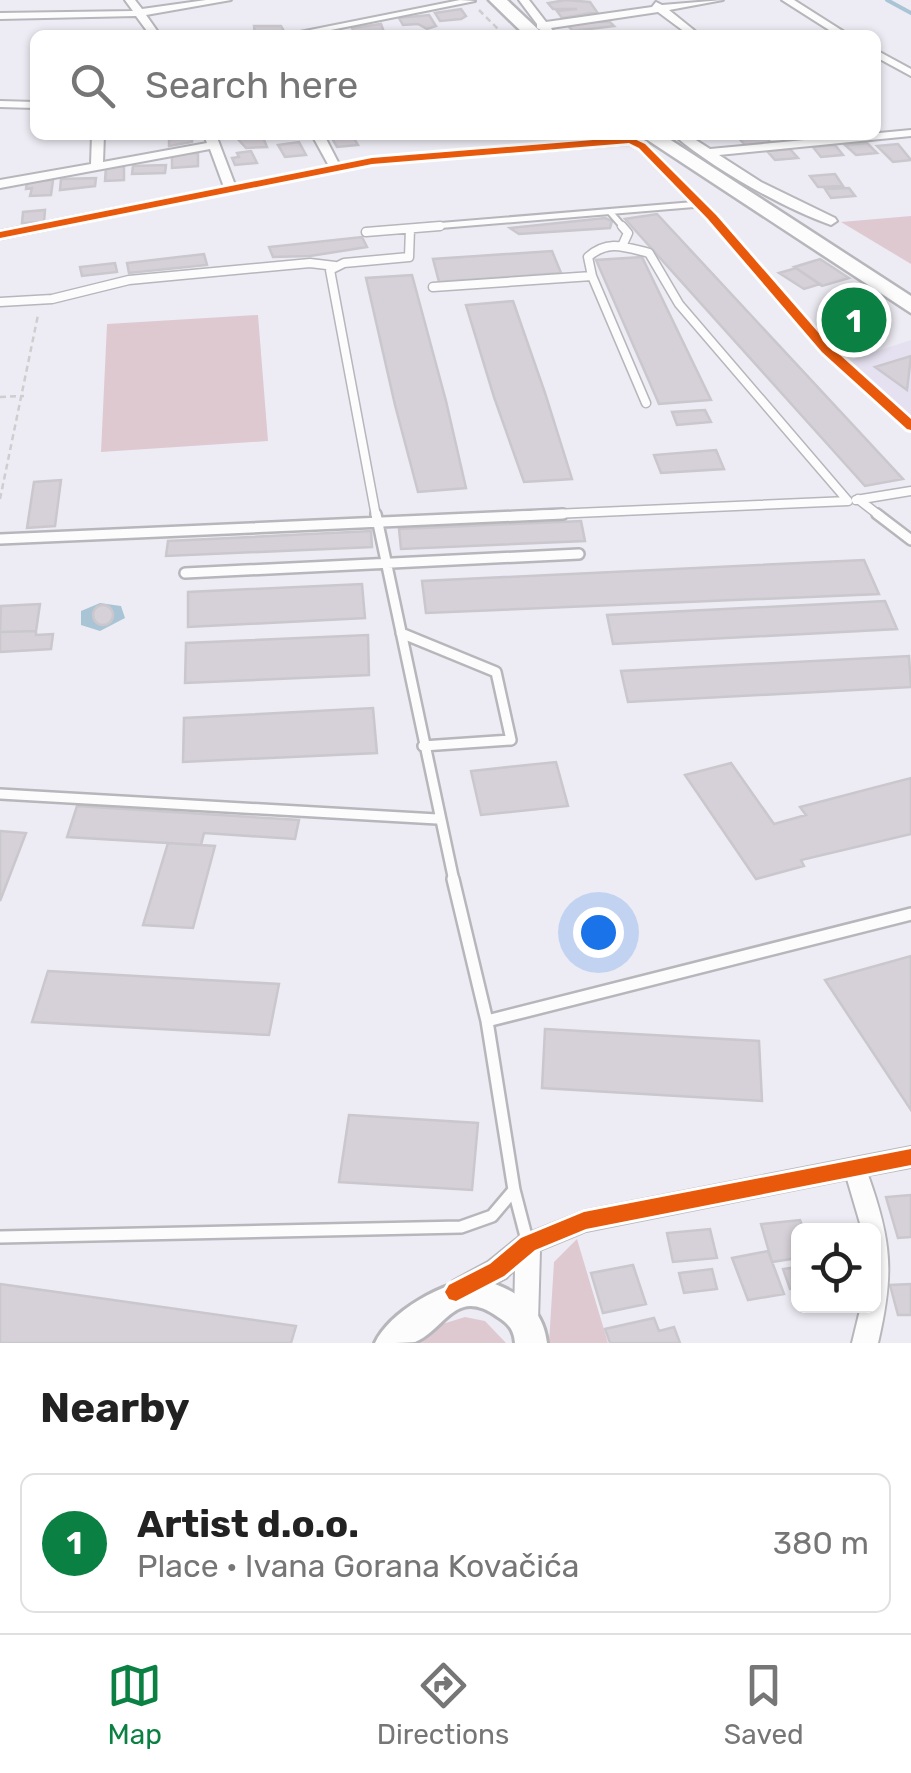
<!DOCTYPE html>
<html lang="en">
<head>
<meta charset="utf-8">
<style>
	body { margin:0; font-family:Rubik,sans-serif; background:#f2f2f2; color:#222 }
	.controls { position:absolute; right:30px; bottom:30px; display:grid; overflow:hidden; border-radius:15px; box-shadow:0 2px 8px #0004 }
	.controls button { width:90px; height:90px; display:grid; place-items:center; padding:0; border:0; border-bottom:2px solid #e0e0e0; background:#fff; color:#222; font:50px sans-serif }
	.you { position:absolute; left:598px; top:932px; width:35px; height:35px; margin:-25px; border:8px solid #fff; border-radius:50%; background:#1a73e8; box-shadow:0 0 0 15px #1a73e833 }
	.badge { display:grid; place-items:center; width:65px; height:65px; border-radius:50%; background:#0b8043; color:#fff; font-size:32px; font-weight:700 }
	.pin { position:absolute; translate:-50% -50%; border:5px solid #fff; box-shadow:0 2px 10px #0006 }
	.list { margin:0; padding:0; list-style:none }
	h2 { display:flex; justify-content:space-between; align-items:center; height:130px; margin:0; padding:0 40px; font-size:42px }
	h2 small { font-size:32px; font-weight:400; color:#767676 }
	.list li { display:grid; grid-template-columns:65px 1fr auto; gap:30px; align-items:center; box-sizing:border-box; height:140px; margin:0 20px 20px; padding:0 20px; border:2px solid #e0e0e0; border-radius:15px }
	.list b { display:block; font-size:38px; white-space:nowrap }
	.list p { margin:0; font-size:32px; white-space:nowrap; color:#767676 }
	.list em { font-size:32px; font-style:normal; color:#767676 }
	.icon { flex:none; width:55px; height:55px; fill:none; stroke:currentColor; stroke-width:2; stroke-linecap:round; stroke-linejoin:round }
	.map { position:relative; flex:none; width:911px; height:1343px; overflow:hidden }
	.search { position:absolute; background:#fff; box-shadow:0 2px 8px #0004; left:30px; right:30px; top:30px; height:110px; display:flex; align-items:center; gap:25px; box-sizing:border-box; padding:0 35px; border-radius:15px; color:#767676; font-size:38px }
	.sheet { height:290px; background:#fff }
	nav { display:flex; justify-content:space-around; align-items:center; box-sizing:border-box; height:140px; border-top:2px solid #e0e0e0; background:#fff; font-size:28px; color:#767676 }
	nav a { display:grid; justify-items:center; gap:5px }
	nav .on { color:#0b8043 }
	.map>svg:first-child { display:block }
	.built { fill:#e5e1f0 }
	.green { fill:#dfc9d1 }
	.water { fill:#a9c5d5 }
	.lines { fill:none; stroke-linecap:round; stroke-linejoin:round }
	.stream { stroke:#a9c5d5; stroke-width:4 }
	.building { fill:#d6d1d8; stroke:#cac7cd; stroke-width:2.5 }
	.service-far3-casing { stroke:#b7b6bb; stroke-width:9 }
	.service-far2-casing { stroke:#b7b6bb; stroke-width:11 }
	.service-far1-casing { stroke:#b7b6bb; stroke-width:14 }
	.service-casing { stroke:#b7b6bb; stroke-width:16 }
	.minor-casing { stroke:#b7b6bb; stroke-width:4 }
	.tertiary-casing { stroke:#b7b6bb; stroke-width:6 }
	.primary-casing { stroke:#b7b6bb; stroke-width:5 }
	.path { stroke:#ceced0; stroke-width:2.5; stroke-dasharray:6 4; stroke-linecap:butt }
	.service-far3 { stroke:#fcfcfd; stroke-width:5 }
	.service-far2 { stroke:#fcfcfd; stroke-width:8 }
	.service-far1 { stroke:#fcfcfd; stroke-width:9 }
	.service { stroke:#fcfcfd; stroke-width:11 }
	.minor { fill:#fcfcfd; fill-rule:evenodd }
	.tertiary { fill:#fcfcfd; fill-rule:evenodd }
	.primary { fill:#fcfcfd; fill-rule:evenodd }
	.cycleway-casing { stroke:#fff; stroke-width:6 }
	.cycleway { fill:#e8590c; fill-rule:evenodd }
</style>
</head>
<body>
<div class="map">
<svg width="911" height="1343" viewBox="0 0 911 1343">
	<rect width="100%" height="100%" fill="#edecf4"/>
	<path class="built" d="M 911,340 L 911,417 L 850,360 Z"/>
	<path class="green" d="M 911,216 L 911,264 L 841,222 Z
		M 258,315 L 268,441 L 101,452 L 107,324 Z
		M 577,1239 L 608,1343 L 549,1343 L 554,1262 Z
		M 465,1317 L 485,1321 L 506,1343 L 416,1343 L 436,1326 Z"/>
	<path class="water" d="M 100,603 L 121,606 L 125,618 L 100,631 L 81,625 L 81,611 Z"/>
	<g class="lines">
		<path class="stream" d="M 887,0 L 911,13"/>
	</g>
	<path class="building" d="M 566,0 L 590,2 L 597,12 L 562,18 L 557,11 L 577,9 L 553,9 L 548,3 Z
		M 461,9 L 466,16 L 461,19 L 440,21 L 435,13 Z
		M 429,15 L 436,26 L 427,29 L 418,24 L 403,25 L 399,18 Z
		M 588,22 L 610,22 L 614,26 L 573,31 L 566,24 Z
		M 381,24 L 385,35 L 355,34 L 352,28 Z
		M 254,26 L 281,26 L 285,33 L 255,35 Z
		M 169,135 L 192,135 L 192,142 L 169,146 Z
		M 262,135 L 267,147 L 246,148 L 235,136 Z
		M 330,135 L 352,135 L 358,145 L 337,147 Z
		M 736,135 L 764,135 L 771,143 L 745,145 Z
		M 299,142 L 306,155 L 285,157 L 278,145 Z
		M 867,143 L 877,153 L 856,155 L 845,145 Z
		M 898,144 L 911,160 L 893,162 L 877,146 Z
		M 835,145 L 843,155 L 821,157 L 813,147 Z
		M 790,149 L 798,158 L 775,160 L 767,151 Z
		M 251,151 L 257,163 L 235,165 L 232,158 L 239,157 L 237,153 Z
		M 198,153 L 198,166 L 172,168 L 172,154 Z
		M 166,165 L 165,173 L 132,174 L 133,166 Z
		M 124,166 L 124,180 L 105,181 L 106,167 Z
		M 835,174 L 843,186 L 818,187 L 810,176 Z
		M 96,178 L 95,186 L 60,190 L 61,179 Z
		M 53,180 L 51,195 L 30,196 L 32,188 L 26,189 L 27,182 Z
		M 849,188 L 855,196 L 831,198 L 825,189 Z
		M 45,210 L 44,222 L 22,223 L 23,212 Z
		M 657,214 L 903,479 L 865,486 L 625,219 Z
		M 605,218 L 612,221 L 610,228 L 519,234 L 510,228 Z
		M 362,237 L 367,247 L 310,256 L 273,257 L 269,247 Z
		M 552,251 L 561,273 L 439,282 L 433,259 Z
		M 204,254 L 207,265 L 129,273 L 127,263 Z
		M 642,257 L 711,400 L 659,404 L 596,260 Z
		M 820,259 L 849,278 L 822,286 L 794,267 Z
		M 115,263 L 117,272 L 82,276 L 80,267 Z
		M 796,268 L 820,284 L 804,289 L 779,273 Z
		M 412,275 L 446,401 L 466,488 L 418,492 L 395,405 L 366,278 Z
		M 513,301 L 545,393 L 572,479 L 524,482 L 494,397 L 466,305 Z
		M 855,306 L 887,327 L 843,341 L 825,329 L 840,324 L 826,315 Z
		M 911,356 L 907,390 L 875,367 Z
		M 705,410 L 711,422 L 677,425 L 672,412 Z
		M 716,450 L 724,469 L 661,473 L 654,455 Z
		M 61,480 L 55,526 L 27,528 L 34,482 Z
		M 581,521 L 585,541 L 401,549 L 399,529 Z
		M 371,531 L 372,547 L 166,556 L 168,541 Z
		M 864,560 L 879,594 L 426,613 L 422,581 Z
		M 362,584 L 365,618 L 188,627 L 188,592 Z
		M 885,601 L 897,629 L 613,644 L 607,615 Z
		M 40,604 L 36,631 L 0,632 L 1,606 Z
		M93 615a10 10 0 1 1 20 0a10 10 0 1 1-20 0Z
		M 36,631 L 36,635 L 53,634 L 51,649 L 0,652 L 0,632 Z
		M 368,635 L 369,675 L 185,683 L 186,643 Z
		M 909,656 L 911,687 L 628,702 L 621,671 Z
		M 373,708 L 377,753 L 183,762 L 184,718 Z
		M 556,762 L 568,806 L 481,815 L 471,771 Z
		M 731,763 L 774,824 L 806,815 L 800,807 L 911,778 L 911,834 L 801,860 L 804,866 L 756,879 L 685,775 Z
		M 77,806 L 299,820 L 295,839 L 204,833 L 201,845 L 67,837 Z
		M 0,831 L 26,833 L 0,901 Z
		M 168,843 L 215,846 L 193,928 L 143,925 Z
		M 911,956 L 911,1110 L 825,980 Z
		M 48,971 L 279,984 L 269,1035 L 32,1022 Z
		M 545,1029 L 759,1041 L 762,1101 L 542,1088 Z
		M 349,1115 L 478,1123 L 472,1190 L 339,1182 Z
		M 911,1195 L 911,1237 L 898,1238 L 886,1197 Z
		M 800,1220 L 804,1230 L 798,1230 L 798,1258 L 772,1262 L 761,1224 Z
		M 710,1229 L 717,1258 L 673,1262 L 667,1233 Z
		M 768,1251 L 784,1294 L 748,1300 L 732,1258 Z
		M 633,1265 L 646,1304 L 603,1313 L 591,1273 Z
		M 798,1267 L 798,1288 L 790,1289 L 783,1269 Z
		M 712,1269 L 717,1289 L 684,1293 L 679,1273 Z
		M 0,1284 L 296,1326 L 291,1343 L 0,1343 Z
		M 911,1284 L 911,1315 L 898,1315 L 890,1285 Z
		M 654,1318 L 659,1331 L 674,1327 L 680,1343 L 610,1343 L 605,1329 Z"/>
	<g class="lines">
		<g class="service-far3-casing">
			<path id="service-far3" d="M 610,212 L 624,228
				M 410,228 L 700,204"/>
		</g>
		<g class="service-far2-casing">
			<path id="service-far2" d="M 622,226 L 628,233 L 623,244
				M 366,232 L 440,226
				M 433,287 L 592,276 L 646,403
				M 0,302 L 52,299 L 129,280 L 310,263 L 335,266
				M 858,499 L 880,516
				M 856,500 L 911,491
				M 376,516 L 330,270 L 344,263 L 409,257 L 410,229
				M 508,516 L 848,501 L 679,304 L 649,253 C 625,247 608,239 588,257 L 592,276"/>
		</g>
		<g class="service-far1-casing">
			<path id="service-far1" d="M 376,514 L 454,881
				M 877,514 L 911,540
				M 0,539 L 563,514
				M 185,573 L 579,554
				M 401,633 L 496,672 L 511,740 L 423,746
				M 0,794 L 437,819"/>
		</g>
		<g class="service-casing">
			<path id="service" d="M 453,879 L 487,1021 L 911,914
				M 487,1021 L 514,1190 L 528,1244
				M 0,1237 L 461,1227 L 492,1216 L 514,1190"/>
		</g>
		<g class="minor-casing">
			<path id="minor" d="M 125,0 L 135,0 L 142,9 L 206,0 L 231,0 L 146,15 L 160,35 L 150,35 L 136,16 L 0,19 L 0,13 L 133,11 Z
				M 460,0 L 475,1 L 306,35 L 285,35 Z
				M 519,0 L 529,0 L 546,22 L 652,7 L 656,2 L 662,5 L 723,0 L 669,10 L 700,35 L 689,35 L 658,12 L 551,28 L 553,31 L 548,34 L 537,28 L 537,24 Z
				M 782,0 L 794,0 L 849,35 L 837,35 Z
				M 876,50 L 911,69 L 911,76 L 876,57 Z
				M 0,101 L 35,102 L 35,108 L 0,107 Z
				M 911,130 L 911,136 L 719,155 L 761,182 L 835,218 L 837,221 L 831,225 C 783,208 712,168 674,135 L 688,135 L 710,149 Z
				M 92,135 L 104,135 L 103,162 L 207,143 L 204,135 L 216,135 L 235,185 L 329,166 L 312,135 L 324,135 L 339,164 L 372,158 L 634,138 L 646,144 L 716,214 L 831,346 L 911,418 L 911,430 L 906,429 L 821,352 L 708,220 L 638,148 L 628,144 L 372,164 L 0,239 L 0,231 L 224,187 L 210,149 L 0,188 L 0,180 L 91,164 Z
				M 911,1147 L 911,1167 L 868,1175 C 892,1242 894,1274 878,1343 L 852,1343 L 861,1306 L 874,1306 L 874,1230 L 862,1230 L 847,1179 L 586,1231 L 540,1250 L 538,1321 L 535,1329 L 526,1332 L 517,1329 L 514,1321 L 515,1269 L 506,1278 L 462,1300 L 453,1297 L 450,1289 L 453,1281 L 488,1262 L 519,1237 L 584,1211 Z"/>
		</g>
		<g class="tertiary-casing">
			<path id="tertiary" d="M 479,1279 C 512,1288 543,1304 547,1343 L 515,1343 C 514,1330 509,1324 498,1317 C 455,1286 446,1329 415,1342 C 405,1343 386,1343 375,1343 C 390,1311 444,1281 479,1279 Z"/>
		</g>
		<g class="primary-casing">
			<path id="primary" d="M 489,0 L 507,0 L 544,35 L 525,35 Z
				M 640,135 L 663,135 L 911,296 L 911,313 Z"/>
		</g>
		<path class="path" d="M 479,10 L 504,35
			M 0,397 L 24,396
			M 0,499 L 38,315"/>
		<use href="#service-far3" class="service-far3"/>
		<use href="#service-far2" class="service-far2"/>
		<use href="#service-far1" class="service-far1"/>
		<use href="#service" class="service"/>
		<use href="#minor" class="minor"/>
		<use href="#tertiary" class="tertiary"/>
		<use href="#primary" class="primary"/>
		<g class="cycleway-casing">
			<path id="cycleway" d="M 630,137 L 645,144 L 716,215 L 830,346 L 911,419 L 911,430 L 907,429 L 822,352 L 708,219 L 639,148 L 629,143 L 372,164 L 0,238 L 0,232 L 372,158 Z
				M 911,1149 L 911,1165 L 586,1229 L 535,1250 L 504,1276 L 456,1301 L 449,1299 L 445,1292 L 449,1285 L 490,1264 L 521,1238 L 584,1212 Z"/>
		</g>
		<use href="#cycleway" class="cycleway"/>
	</g>
</svg>
<div class="controls">
<button><svg class="icon" aria-label="locate" viewBox="0 0 24 24"><circle cx="12" cy="12" r="6"/><path d="M12 2v4M12 18v4M2 12h4M18 12h4"/></svg></button>
</div>
<div class="you"></div>
<div class="pin badge" style="left:854px;top:320px">1</div>
<div class="search"><svg class="icon" aria-label="search" viewBox="0 0 24 24"><circle cx="10" cy="10" r="6"/><path d="M15 15l6 6"/></svg>Search here</div>
</div>
<section class="sheet">
<h2>Nearby<small></small></h2>
<ul class="list">
<li><span class="badge">1</span><div><b>Artist d.o.o.</b><p>Place · Ivana Gorana Kovačića</p></div><em>380 m</em></li>
</ul>
</section>
<nav>
<a class="on"><svg class="icon" aria-label="map" viewBox="0 0 24 24"><path d="M3 6l6-2 6 2 6-2v14l-6 2-6-2-6 2zM9 4v14M15 6v14"/></svg>Map</a>
<a><svg class="icon" aria-label="directions" viewBox="0 0 24 24"><path d="M12 3l9 9-9 9-9-9zM9 14v-3h6M13 9l2 2-2 2"/></svg>Directions</a>
<a><svg class="icon" aria-label="saved" viewBox="0 0 24 24"><path d="M7 4h10v16l-5-4-5 4z"/></svg>Saved</a>
</nav>
</body>
</html>
